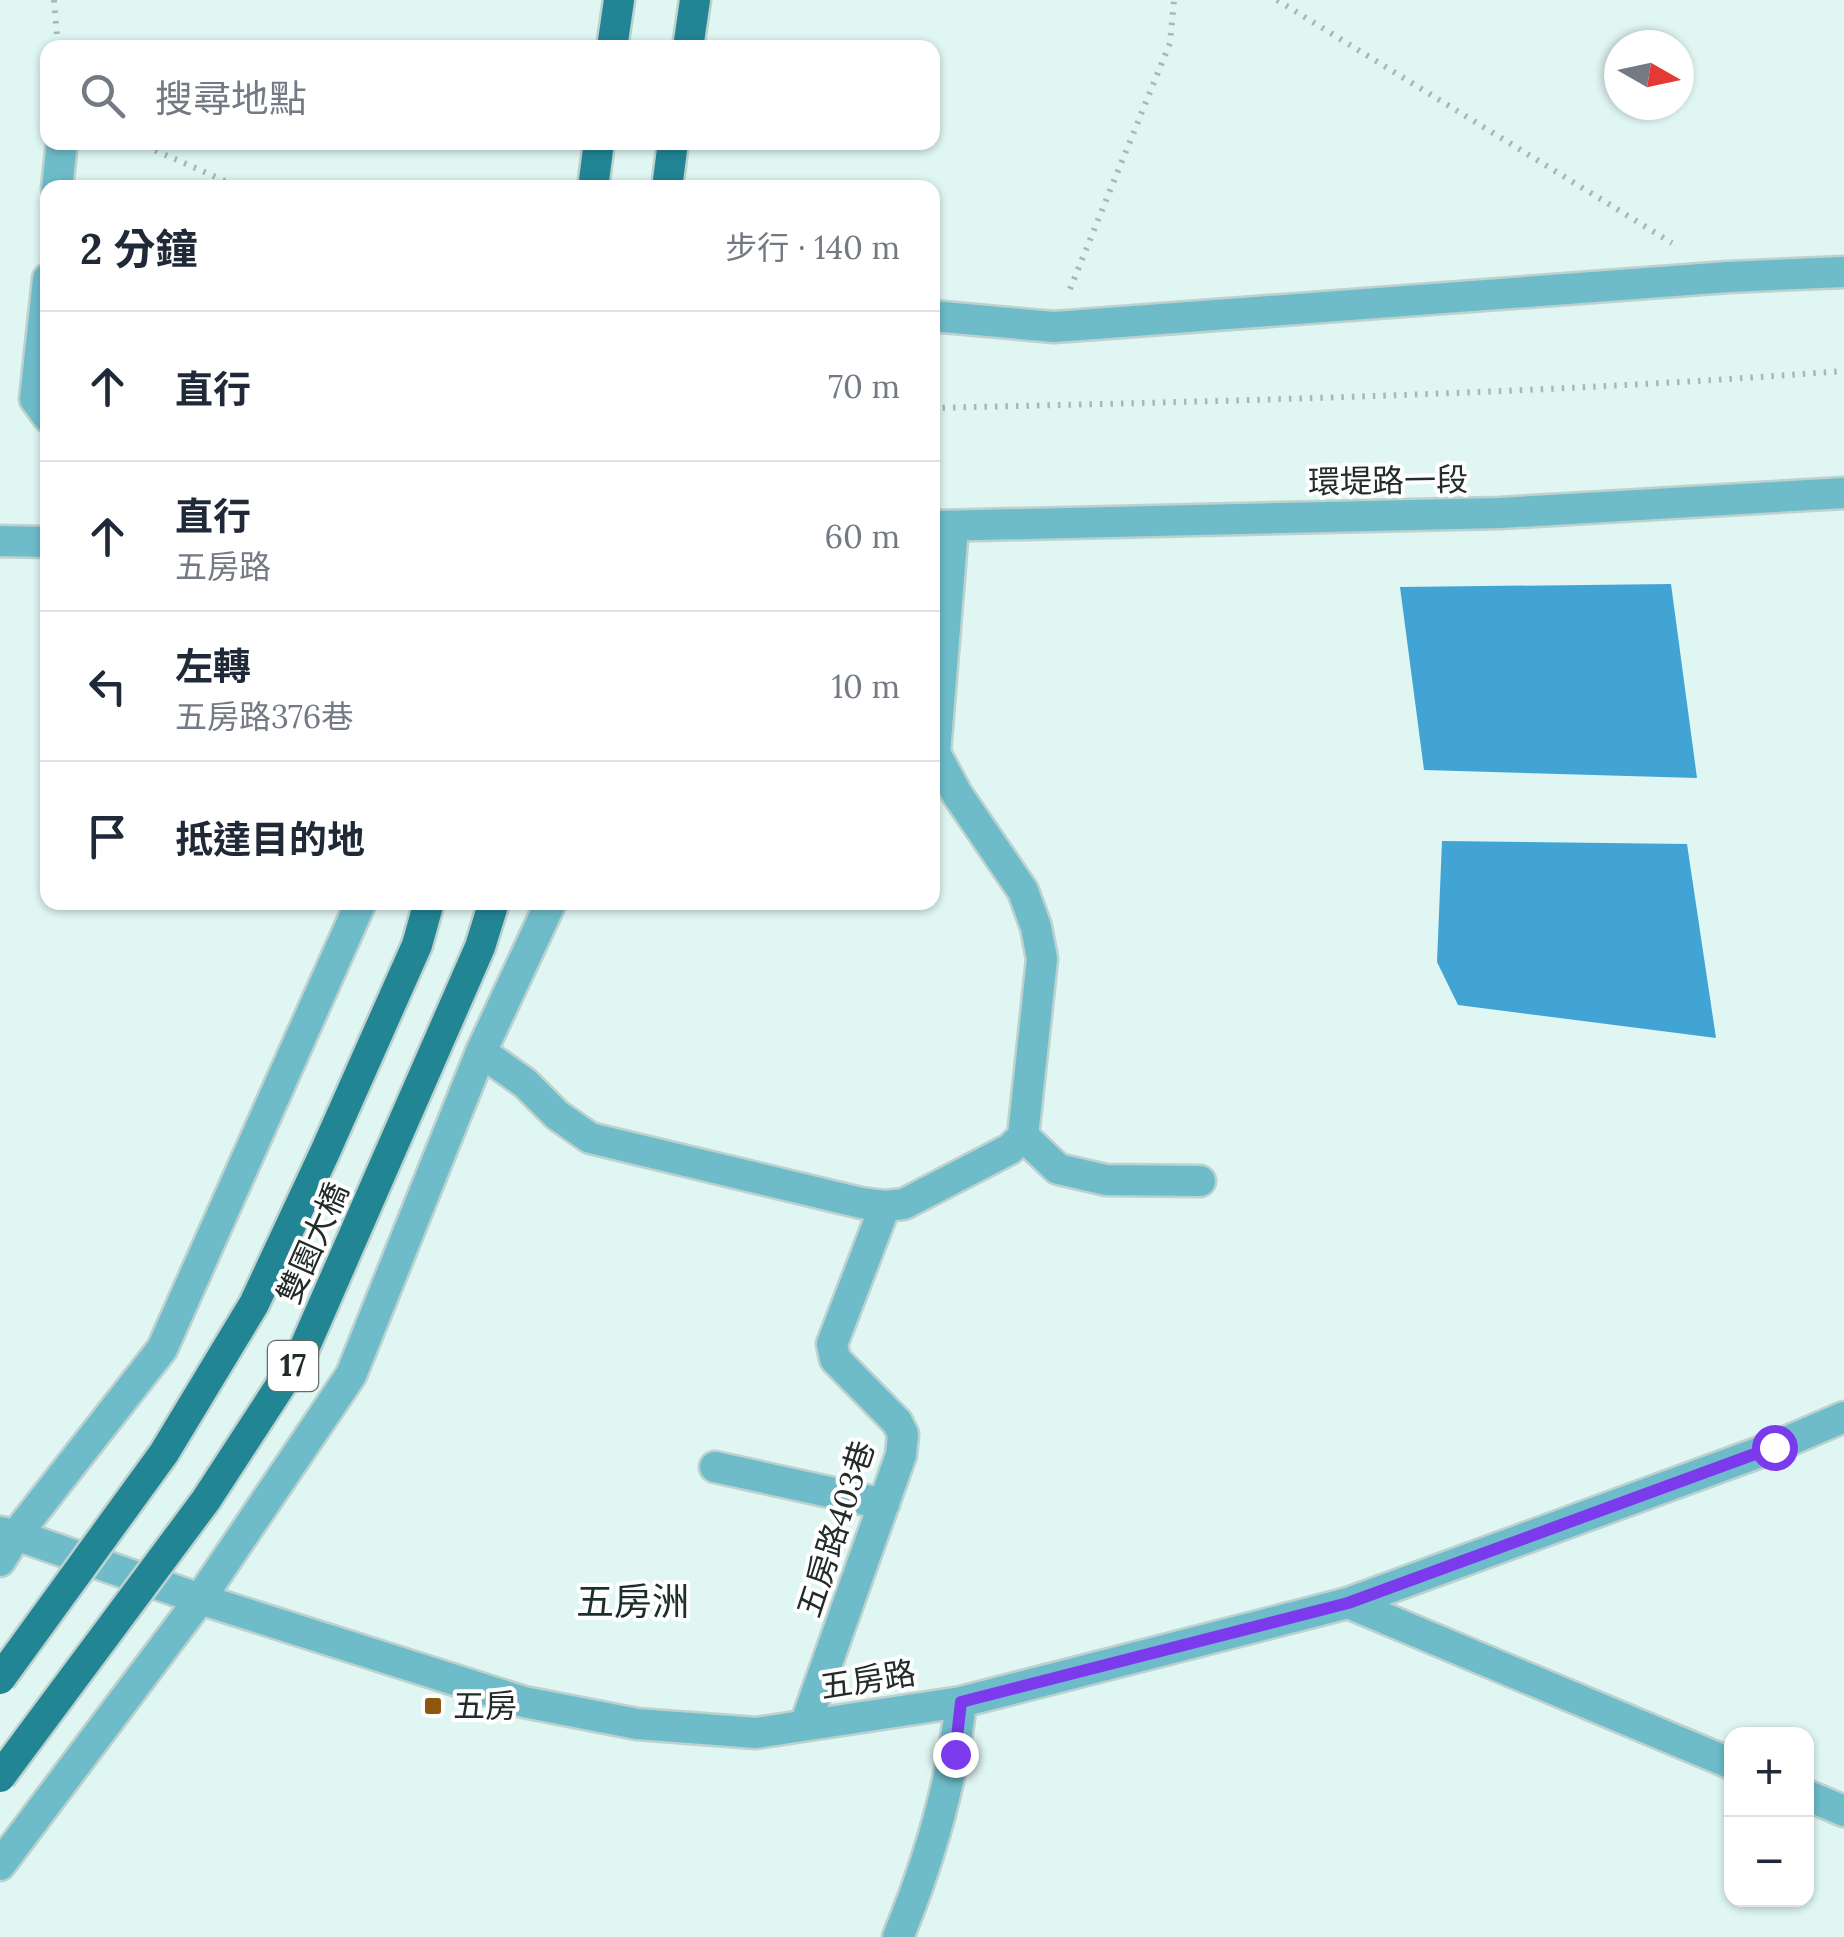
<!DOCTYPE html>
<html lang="zh-TW">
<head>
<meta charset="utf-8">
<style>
	body { margin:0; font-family:Lora,"Noto Sans TC",serif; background:#f2f2f3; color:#1f2937 }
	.controls { position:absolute; right:30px; bottom:30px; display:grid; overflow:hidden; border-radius:20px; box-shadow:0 2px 8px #0004 }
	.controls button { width:90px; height:90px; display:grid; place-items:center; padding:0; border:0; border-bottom:2px solid #e0e1e3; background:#fff; color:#1f2937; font:50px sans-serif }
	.compass { position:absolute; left:1604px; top:30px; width:90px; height:90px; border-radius:50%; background:#fff; box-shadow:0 2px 8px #0004; rotate:99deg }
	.stop { position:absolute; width:30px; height:30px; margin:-22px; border:8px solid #7c3aed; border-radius:50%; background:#fff }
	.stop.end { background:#7c3aed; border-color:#fff; box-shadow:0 2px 10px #0008 }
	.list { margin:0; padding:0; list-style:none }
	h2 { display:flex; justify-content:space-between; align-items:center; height:130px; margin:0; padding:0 40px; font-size:42px }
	h2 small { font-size:32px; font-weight:400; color:#747a83 }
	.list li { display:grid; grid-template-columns:65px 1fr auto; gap:30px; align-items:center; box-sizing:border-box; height:150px; padding:0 40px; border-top:2px solid #e0e1e3 }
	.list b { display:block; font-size:38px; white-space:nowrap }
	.list p { margin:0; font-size:32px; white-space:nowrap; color:#747a83 }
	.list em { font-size:32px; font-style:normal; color:#747a83 }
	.icon { flex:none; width:55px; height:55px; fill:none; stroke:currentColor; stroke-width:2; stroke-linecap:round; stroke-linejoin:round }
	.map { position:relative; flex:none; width:1844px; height:1937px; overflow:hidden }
	.search { position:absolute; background:#fff; box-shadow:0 2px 8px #0004; left:40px; top:40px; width:900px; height:110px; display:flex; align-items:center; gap:25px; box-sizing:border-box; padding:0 35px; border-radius:20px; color:#747a83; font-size:38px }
	.panel { position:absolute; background:#fff; box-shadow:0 2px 8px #0004; left:40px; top:180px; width:900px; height:730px; border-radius:20px }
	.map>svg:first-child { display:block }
	.water { fill:#42a4d5 }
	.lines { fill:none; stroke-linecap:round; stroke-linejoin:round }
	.minor-casing { stroke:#bdd2cf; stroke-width:35 }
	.major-casing { stroke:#bdd2cf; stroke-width:35 }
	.path { stroke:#a6b9b6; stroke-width:6; stroke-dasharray:2.5 8; stroke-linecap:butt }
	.minor { stroke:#6ebcca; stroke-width:30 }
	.major { stroke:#218594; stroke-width:30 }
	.major-bridge-casing { stroke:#bdd2cf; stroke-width:35; stroke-linecap:butt }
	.major-bridge { stroke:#218594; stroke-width:30 }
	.route { stroke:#7c3aed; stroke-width:12 }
	.poi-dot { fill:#8f570e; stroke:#fff; stroke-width:4 }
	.labels { text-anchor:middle; stroke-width:8; stroke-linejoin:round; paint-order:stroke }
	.shield { fill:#fff; stroke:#656b6a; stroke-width:2.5 }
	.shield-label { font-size:30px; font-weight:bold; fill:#232c2a }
	.street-label { font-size:32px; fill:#232c2a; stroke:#fff }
	.poi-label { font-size:32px; fill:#232c2a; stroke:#fff; text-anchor:start }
	.quarter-label { font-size:38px; fill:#1c2f2c; stroke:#fff }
</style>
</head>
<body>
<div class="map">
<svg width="1844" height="1937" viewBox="0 0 1844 1937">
	<rect width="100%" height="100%" fill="#dff6f3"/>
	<path class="water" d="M 1671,584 L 1697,778 L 1424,770 L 1400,587 Z
		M 1442,841 L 1687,844 L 1716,1038 L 1458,1005 L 1437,962 Z"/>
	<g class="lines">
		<g class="minor-casing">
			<path id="minor" d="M 57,188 L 62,142
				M 48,279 L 35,399 L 48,417
				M 932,316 L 1054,327 L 1728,277 L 1844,272
				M 935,526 L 1500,513 L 1844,493
				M 0,541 L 48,542
				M 481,1052 L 525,1083 L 557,1115 L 590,1138 L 861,1203 L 885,1206 L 904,1204 L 1010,1149 L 1023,1136 L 1042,959 L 1036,927 L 1023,891 L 957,794 L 935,753 L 953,527
				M 1023,1136 L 1058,1169 L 1106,1180 L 1200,1181
				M 715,1467 L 884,1504
				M 0,1532 L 16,1535 L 200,1599 L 524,1702 L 637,1724 L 756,1733 L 961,1702 L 1348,1603 L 1732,1764
				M 0,1561 L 16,1535 L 162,1349 L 361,902
				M 1348,1603 L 1774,1447 L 1844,1417
				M 805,1725 L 901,1455 L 903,1434 L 897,1422 L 835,1359 L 832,1344 L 885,1206
				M 1806,1795 L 1844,1811
				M 0,1865 L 200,1599 L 351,1375 L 481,1052 L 551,902
				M 898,1937 C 929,1862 952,1783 961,1702"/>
		</g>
		<g class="major-casing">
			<path id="major" d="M 612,48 L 619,0
				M 688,48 L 695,0
				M 593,188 L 599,142
				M 667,188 L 673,142"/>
		</g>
		<path class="path" d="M 54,0 L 58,48
			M 1277,0 L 1672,243
			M 136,142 L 241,188
			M 1070,289 L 1170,43 L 1174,0
			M 932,408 C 1236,401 1541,394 1844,371"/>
		<use href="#minor" class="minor"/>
		<use href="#major" class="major"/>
		<g class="major-bridge-casing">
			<path id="major-bridge" d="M 0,1679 L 164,1453 L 254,1304 L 325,1152 L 417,945 L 429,902
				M 0,1777 L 206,1500 L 303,1351 L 480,947 L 494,902"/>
		</g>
		<use href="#major-bridge" class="major-bridge"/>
	</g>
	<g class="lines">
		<path class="route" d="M 955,1754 L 961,1702 L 1348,1603 L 1774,1447"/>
	</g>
	<rect class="poi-dot" x="423" y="1696" width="20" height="20" rx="5"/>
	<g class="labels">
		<rect class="shield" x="268" y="1341" width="50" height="50" rx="8"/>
		<g class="shield-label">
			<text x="293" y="1376">17</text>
		</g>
		<g class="street-label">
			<text transform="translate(1388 481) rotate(-1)" y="11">環堤路一段</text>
			<text transform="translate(313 1243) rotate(-66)" y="11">雙園大橋</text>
			<text transform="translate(836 1529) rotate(-72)" y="11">五房路403巷</text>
			<text transform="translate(868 1680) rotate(-9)" y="11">五房路</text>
		</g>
		<g class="poi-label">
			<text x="453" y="1717">五房</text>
		</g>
		<g class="quarter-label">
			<text x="633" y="1615">五房洲</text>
		</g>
	</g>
</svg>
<div class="controls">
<button>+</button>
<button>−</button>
</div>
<svg class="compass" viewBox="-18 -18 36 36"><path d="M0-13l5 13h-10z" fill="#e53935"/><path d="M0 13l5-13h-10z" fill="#747a83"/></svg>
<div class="stop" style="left:1774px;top:1447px"></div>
<div class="stop end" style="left:955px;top:1754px"></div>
<div class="search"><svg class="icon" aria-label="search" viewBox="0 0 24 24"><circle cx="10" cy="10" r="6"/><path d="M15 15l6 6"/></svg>搜尋地點</div>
<section class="panel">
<h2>2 分鐘<small>步行 · 140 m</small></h2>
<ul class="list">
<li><svg class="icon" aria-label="ahead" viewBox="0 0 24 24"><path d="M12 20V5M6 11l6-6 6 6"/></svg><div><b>直行</b></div><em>70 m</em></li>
<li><svg class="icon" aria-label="ahead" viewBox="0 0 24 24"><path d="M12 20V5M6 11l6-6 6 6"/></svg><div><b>直行</b><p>五房路</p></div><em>60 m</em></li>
<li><svg class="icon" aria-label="left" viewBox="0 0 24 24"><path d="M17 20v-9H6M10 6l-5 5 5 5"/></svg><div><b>左轉</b><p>五房路376巷</p></div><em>10 m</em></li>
<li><svg class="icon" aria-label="arrive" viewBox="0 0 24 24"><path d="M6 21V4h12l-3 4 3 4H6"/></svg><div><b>抵達目的地</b></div></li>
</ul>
</section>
</div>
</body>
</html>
